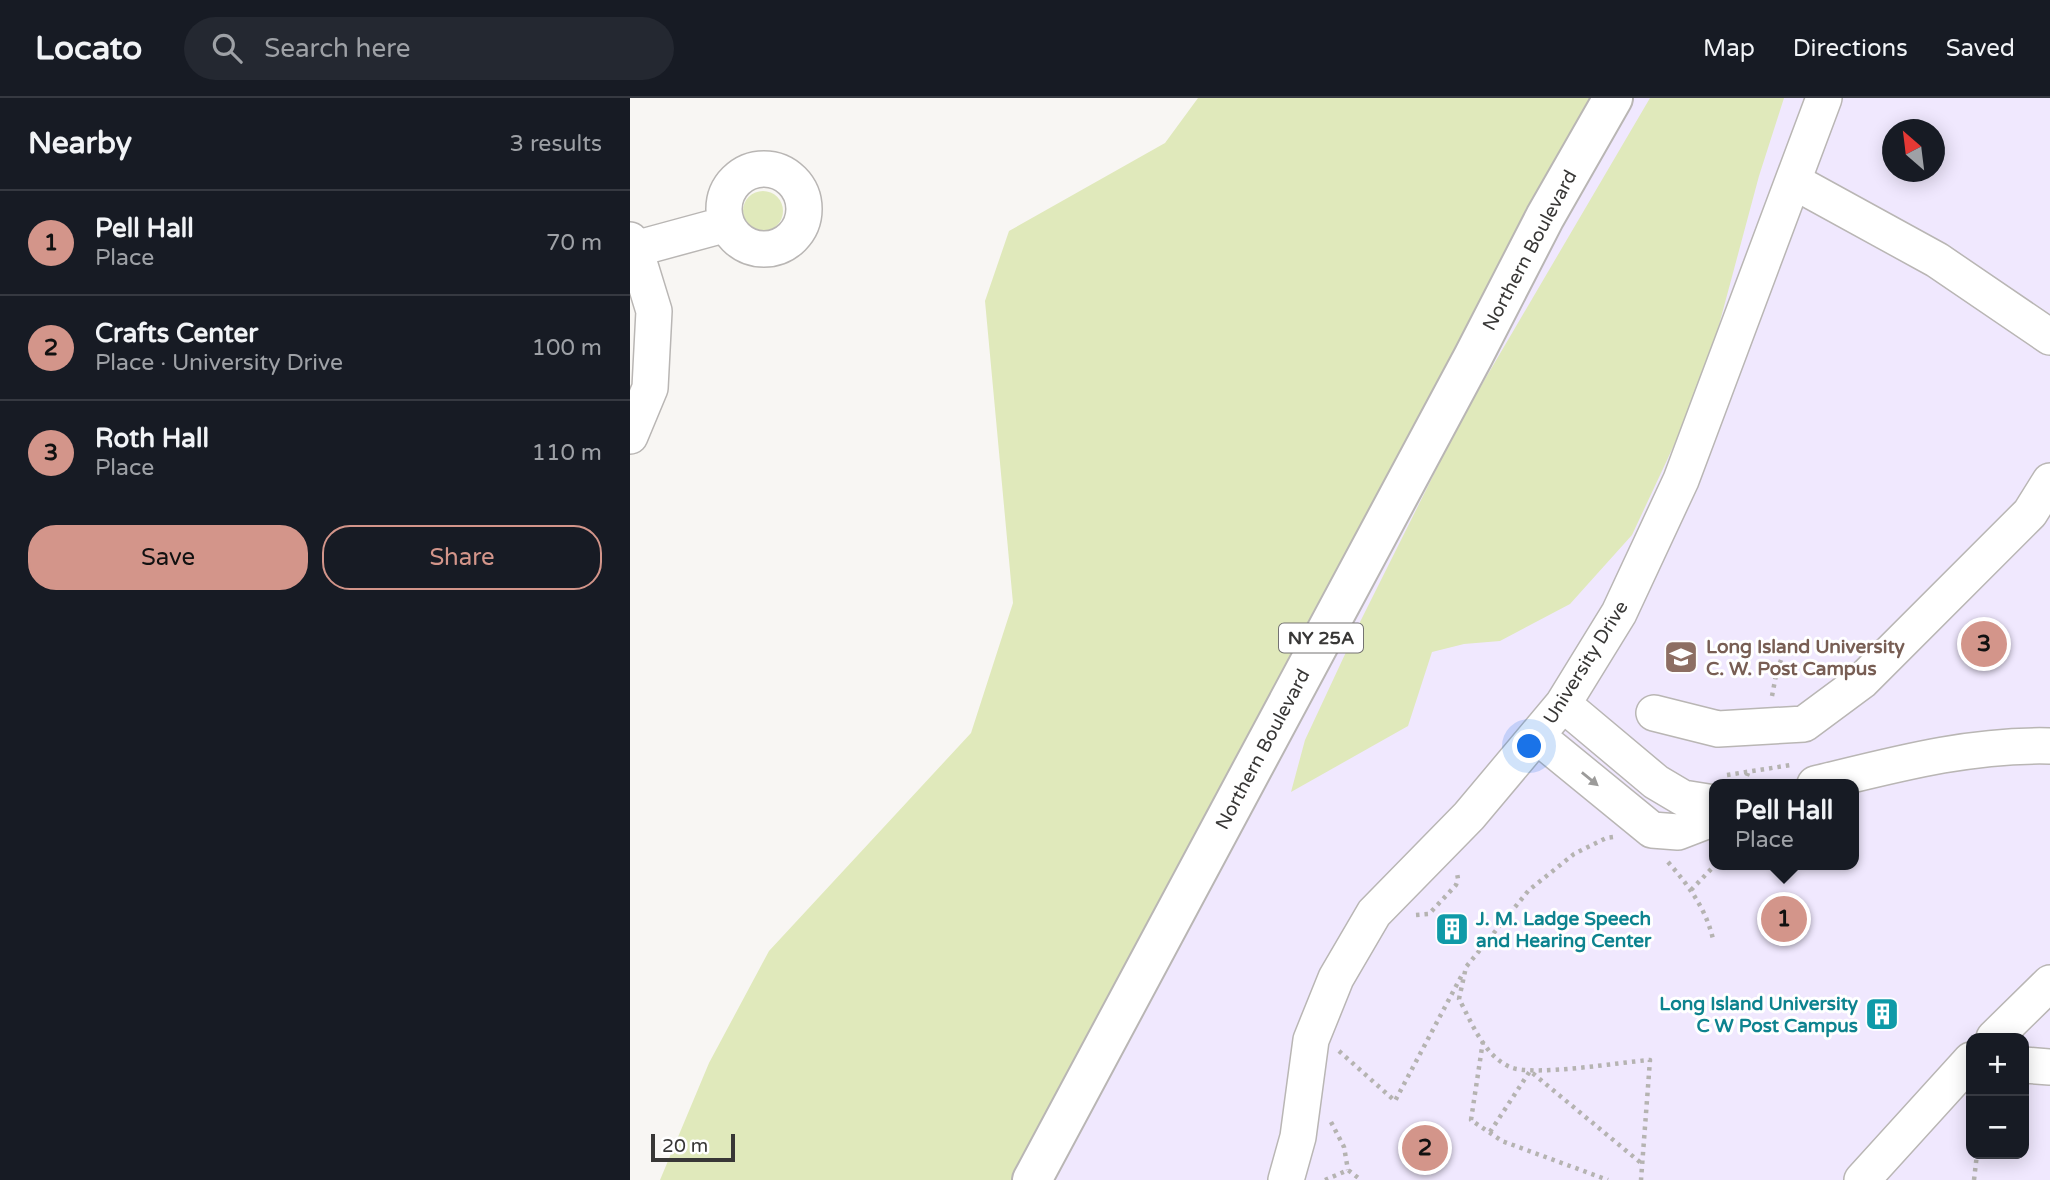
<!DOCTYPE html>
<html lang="en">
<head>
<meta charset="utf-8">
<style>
	body { margin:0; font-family:"Varela Round",sans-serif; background:#242831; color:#f1f3f6 }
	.controls { position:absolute; right:21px; bottom:21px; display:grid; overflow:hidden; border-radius:14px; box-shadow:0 4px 18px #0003 }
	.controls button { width:63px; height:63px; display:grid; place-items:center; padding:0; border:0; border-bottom:2px solid #363941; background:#171b24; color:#f1f3f6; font:35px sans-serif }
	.compass { position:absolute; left:1252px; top:21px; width:63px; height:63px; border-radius:50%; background:#171b24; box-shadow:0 4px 18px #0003; rotate:332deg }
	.scale { position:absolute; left:21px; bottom:18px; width:84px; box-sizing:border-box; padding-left:7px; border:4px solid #383736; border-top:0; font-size:19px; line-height:24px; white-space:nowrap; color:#383736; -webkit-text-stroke:5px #fff; paint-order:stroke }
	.you { position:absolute; left:900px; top:649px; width:24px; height:24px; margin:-18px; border:5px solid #fff; border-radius:50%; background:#1a73e8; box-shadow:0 0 0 10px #1a73e833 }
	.badge { display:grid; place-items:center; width:46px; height:46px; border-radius:50%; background:#d3958a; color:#111; font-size:23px; font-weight:700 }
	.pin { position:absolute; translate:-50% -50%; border:4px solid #fff; box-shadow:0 2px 7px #0006 }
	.popup { position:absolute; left:1079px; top:681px; width:150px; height:91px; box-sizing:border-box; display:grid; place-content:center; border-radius:14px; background:#171b24; filter:drop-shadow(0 2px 5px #0005); font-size:23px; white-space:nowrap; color:#9ea1a6 }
	.popup b { font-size:26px; color:#f1f3f6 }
	.popup::after { content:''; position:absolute; left:50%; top:100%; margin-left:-14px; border:14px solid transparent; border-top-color:#171b24 }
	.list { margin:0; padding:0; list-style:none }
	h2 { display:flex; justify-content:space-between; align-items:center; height:91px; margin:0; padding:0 28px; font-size:30px }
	h2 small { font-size:23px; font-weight:400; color:#9ea1a6 }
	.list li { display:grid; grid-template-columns:46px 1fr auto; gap:21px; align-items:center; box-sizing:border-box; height:105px; padding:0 28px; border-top:2px solid #363941 }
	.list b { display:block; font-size:26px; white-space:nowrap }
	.list p { margin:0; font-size:23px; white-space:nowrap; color:#9ea1a6 }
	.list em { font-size:23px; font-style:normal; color:#9ea1a6 }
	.actions { display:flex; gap:14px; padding:21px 28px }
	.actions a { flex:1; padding:16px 0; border:2px solid #d3958a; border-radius:28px; text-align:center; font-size:24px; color:#d3958a }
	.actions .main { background:#d3958a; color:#111 }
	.icon { flex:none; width:38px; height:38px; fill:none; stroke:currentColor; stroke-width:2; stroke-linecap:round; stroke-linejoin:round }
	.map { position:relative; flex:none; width:1420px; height:1082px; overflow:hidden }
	header { display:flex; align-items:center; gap:42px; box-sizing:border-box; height:98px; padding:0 35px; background:#171b24; border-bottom:2px solid #363941 }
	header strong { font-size:33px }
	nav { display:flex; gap:38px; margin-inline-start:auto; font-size:24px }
	.search { width:490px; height:63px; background:#242831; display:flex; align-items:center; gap:18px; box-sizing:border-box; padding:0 24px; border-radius:38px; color:#9ea1a6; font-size:26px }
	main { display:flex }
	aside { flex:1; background:#171b24 }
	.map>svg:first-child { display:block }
	.education { fill:#f0e8fe; fill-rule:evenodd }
	.green { fill:#e0e9bb }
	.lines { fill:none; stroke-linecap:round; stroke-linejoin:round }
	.minor-casing { stroke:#b9b6b4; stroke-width:38 }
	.major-casing { stroke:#b9b6b4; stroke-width:42 }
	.path { stroke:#b5b3b1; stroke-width:4.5; stroke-dasharray:3.5 5; stroke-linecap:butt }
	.minor { stroke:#fff; stroke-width:35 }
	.major { stroke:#fff; stroke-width:38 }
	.oneway { fill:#9c9b9a }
	.labels { text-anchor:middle; stroke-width:6; stroke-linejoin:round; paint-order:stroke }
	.shield { fill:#fff; stroke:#747372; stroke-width:2 }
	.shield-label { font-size:18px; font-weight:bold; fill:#383736 }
	.street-label { font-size:19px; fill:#383736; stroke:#fff }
	.education-label { font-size:19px; font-weight:bold; fill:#785e54; stroke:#fff; text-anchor:start }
	.culture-label { font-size:19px; font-weight:bold; fill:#0d838f; stroke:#fff; text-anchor:start }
</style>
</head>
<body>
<header>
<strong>Locato</strong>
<div class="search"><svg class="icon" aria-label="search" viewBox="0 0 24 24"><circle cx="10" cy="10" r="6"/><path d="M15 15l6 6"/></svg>Search here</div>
<nav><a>Map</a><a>Directions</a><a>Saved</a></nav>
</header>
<main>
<aside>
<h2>Nearby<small>3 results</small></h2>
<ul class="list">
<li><span class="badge">1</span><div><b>Pell Hall</b><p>Place</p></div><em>70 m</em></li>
<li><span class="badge">2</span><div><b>Crafts Center</b><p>Place · University Drive</p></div><em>100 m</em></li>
<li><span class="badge">3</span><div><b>Roth Hall</b><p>Place</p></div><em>110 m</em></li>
</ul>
<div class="actions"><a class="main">Save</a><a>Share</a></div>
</aside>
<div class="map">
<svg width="1420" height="1082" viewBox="0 0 1420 1082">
	<rect width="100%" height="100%" fill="#f8f6f3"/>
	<path class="education" d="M 983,0 L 1420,0 L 1420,1082 L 402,1082 ZM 1262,32 L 1304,32 L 1304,74 L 1262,74 ZM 1084,686 L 1224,686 L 1224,767 L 1084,767 ZM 1341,940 L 1394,940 L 1394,1056 L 1341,1056 Z"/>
	<path class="green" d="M 568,0 L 983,0 L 402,1082 L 30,1082 L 79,965 L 139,853 L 341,635 L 383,505 L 355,203 L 379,133 L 535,45 Z
		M 1020,0 L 1154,0 L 1129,78 L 1074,283 L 1002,437 L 940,506 L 870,543 L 834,546 L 802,554 L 778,628 L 661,694 L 675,642 L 731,522 L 831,322 Z
		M113 113a20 20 0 1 1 40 0a20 20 0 1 1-40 0Z"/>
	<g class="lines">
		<g class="minor-casing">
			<path id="minor" d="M94 111a40 40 0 1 1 80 0a40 40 0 1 1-80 0Z
				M 1163,83 L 1307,162 L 1420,239
				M 0,142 L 5,151 L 24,213 L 20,290 L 0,338
				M 5,151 L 97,126
				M 933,606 L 1026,684 L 1053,700 L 1084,705
				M 1024,615 L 1088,631 L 1174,626 L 1232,583 L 1400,415 L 1420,383
				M 907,638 L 1022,732 L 1048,734 L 1074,724 L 1084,717
				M 1185,686 C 1263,667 1339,646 1420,648
				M 1364,940 L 1420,885
				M 1394,967 L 1420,969
				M 656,1082 L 668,1039 L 681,942 L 706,880 L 744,815 L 839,718 L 933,606 L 989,515 L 1051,382 L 1194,0
				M 1232,1082 L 1341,962"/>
		</g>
		<g class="major-casing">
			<path id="major" d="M 402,1082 L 843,259 L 915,119 L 983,0"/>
		</g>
		<path class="path" d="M 1142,598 L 1147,572 L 1151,562
			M 1097,677 L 1161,667
			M 1114,686 L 1118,675
			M 983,739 L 976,740 L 944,756 L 899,792 L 836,869 L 829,901 C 841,923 854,958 880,969 C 903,979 991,964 1020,962 L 1011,1082
			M 1038,764 C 1059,788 1076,811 1083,841
			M 1061,792 L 1085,767
			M 786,817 L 799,816 L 826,787 L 828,781 L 827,775
			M 853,943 L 841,1022 L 872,1043 L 978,1082
			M 709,953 L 765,1003 L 833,875
			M 701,1024 L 714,1049 L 718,1072
			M 860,1034 L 900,973 L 1011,1065
			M 695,1082 L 718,1072 L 731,1082
			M 1344,1082 L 1347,1056"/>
		<use href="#minor" class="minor"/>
		<use href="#major" class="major"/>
	</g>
	<defs><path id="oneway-solid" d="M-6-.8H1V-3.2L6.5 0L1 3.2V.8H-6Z" transform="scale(1.75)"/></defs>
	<use class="oneway" href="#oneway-solid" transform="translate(960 681) rotate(39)"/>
	<defs>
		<g id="university-square" transform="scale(1.75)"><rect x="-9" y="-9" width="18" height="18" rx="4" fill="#8d6e63" stroke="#fff"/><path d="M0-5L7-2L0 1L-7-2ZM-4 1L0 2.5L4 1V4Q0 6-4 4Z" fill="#fff"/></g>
		<g id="building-square" transform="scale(1.75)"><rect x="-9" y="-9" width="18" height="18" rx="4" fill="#0f9aa8" stroke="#fff"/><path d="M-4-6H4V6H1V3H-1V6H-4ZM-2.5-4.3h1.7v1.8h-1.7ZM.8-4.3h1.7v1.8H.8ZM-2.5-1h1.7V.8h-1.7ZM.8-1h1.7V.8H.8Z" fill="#fff"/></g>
	</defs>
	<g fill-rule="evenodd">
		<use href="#university-square" x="1051" y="559"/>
		<use href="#building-square" x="822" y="831"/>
		<use href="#building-square" x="1252" y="916"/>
	</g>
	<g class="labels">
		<rect class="shield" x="649" y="525.5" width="84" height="29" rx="5"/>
		<g class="shield-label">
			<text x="691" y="546">NY 25A</text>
		</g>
		<g class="street-label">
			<text transform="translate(899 152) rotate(-62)" y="7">Northern Boulevard</text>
			<text transform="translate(955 564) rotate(-58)" y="7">University Drive</text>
			<text transform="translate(632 651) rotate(-62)" y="7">Northern Boulevard</text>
		</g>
		<g class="education-label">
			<text x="1076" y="555">Long Island University<tspan x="1076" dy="22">C. W. Post Campus</tspan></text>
		</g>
		<g class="culture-label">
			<text x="846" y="827">J. M. Ladge Speech<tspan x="846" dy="22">and Hearing Center</tspan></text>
			<text x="1228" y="912" text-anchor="end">Long Island University<tspan x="1228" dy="22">C W Post Campus</tspan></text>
		</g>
	</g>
</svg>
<div class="controls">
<button>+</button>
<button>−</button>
</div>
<svg class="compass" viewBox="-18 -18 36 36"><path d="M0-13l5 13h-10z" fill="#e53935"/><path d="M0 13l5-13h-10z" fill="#9ea1a6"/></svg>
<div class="scale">20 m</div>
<div class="you"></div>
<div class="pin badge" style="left:1154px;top:821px">1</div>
<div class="popup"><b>Pell Hall</b>Place</div>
<div class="pin badge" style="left:795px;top:1050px">2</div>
<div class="pin badge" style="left:1354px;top:546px">3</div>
</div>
</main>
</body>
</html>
